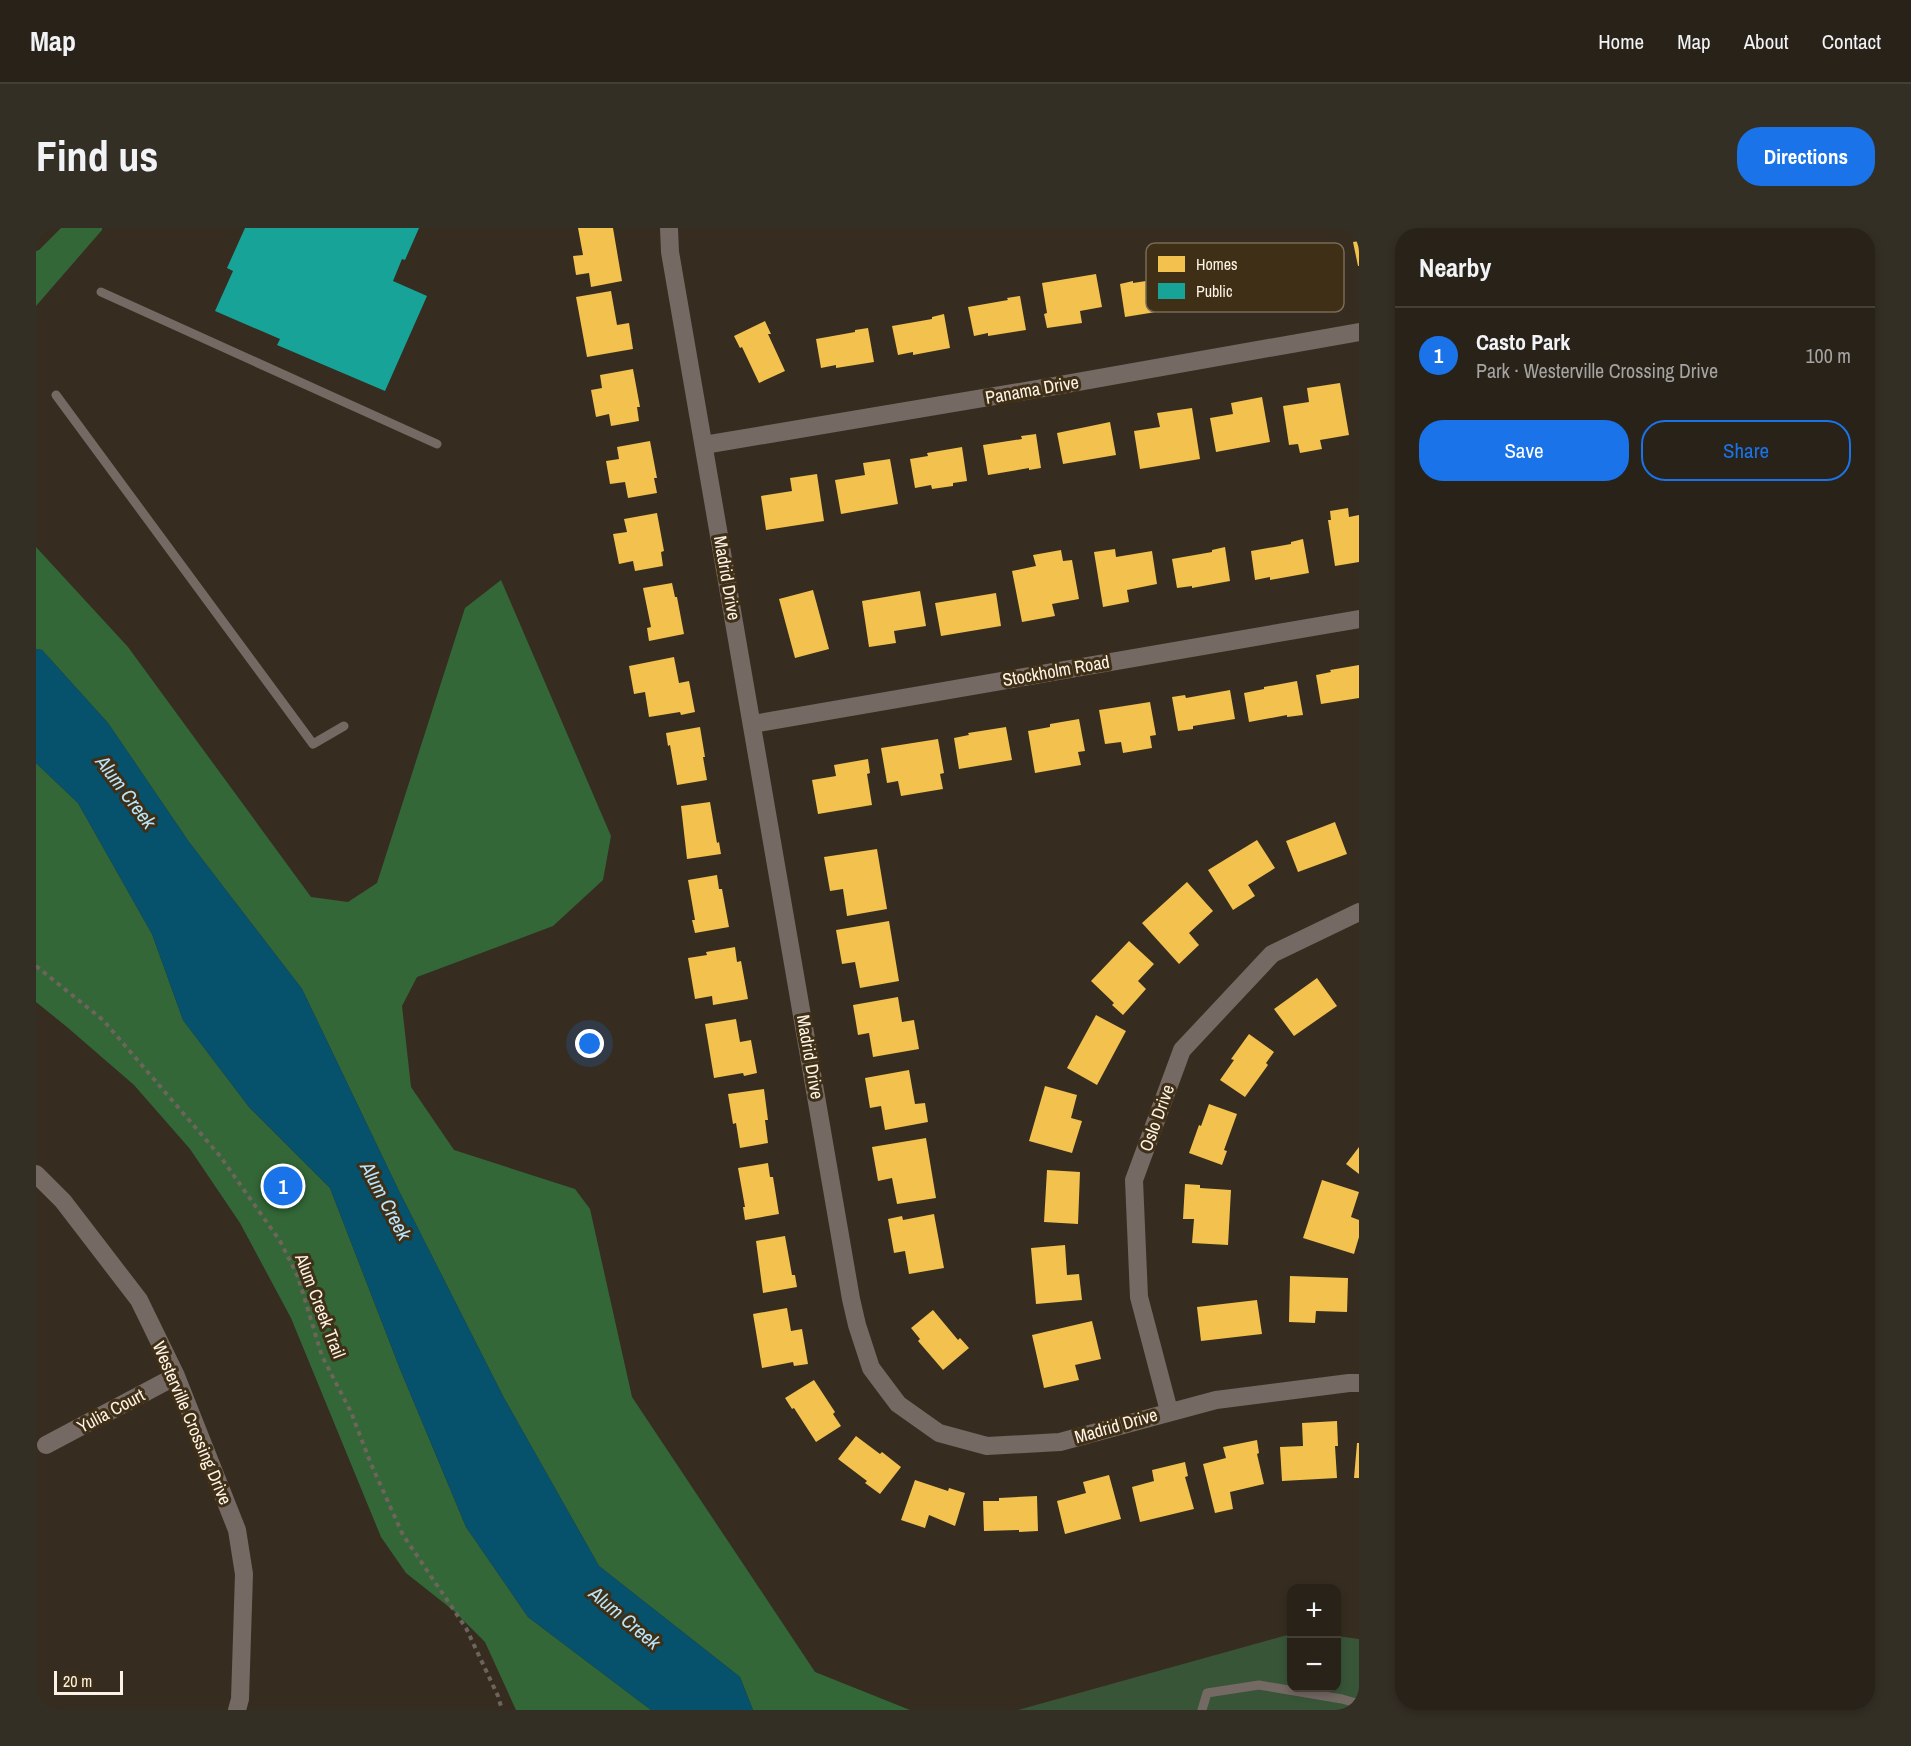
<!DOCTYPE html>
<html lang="en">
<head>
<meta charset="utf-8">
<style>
	body { margin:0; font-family:"Archivo Narrow",sans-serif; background:#342f25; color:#f1f3f6 }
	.controls { position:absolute; right:18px; bottom:18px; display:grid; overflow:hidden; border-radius:12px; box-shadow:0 3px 9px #0003 }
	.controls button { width:54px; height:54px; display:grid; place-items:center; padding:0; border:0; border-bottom:2px solid #443f37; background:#282218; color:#f1f3f6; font:30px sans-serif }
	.scale { position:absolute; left:18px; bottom:15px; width:69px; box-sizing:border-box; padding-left:6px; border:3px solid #fdf3e4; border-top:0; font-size:16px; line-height:21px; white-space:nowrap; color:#fdf3e4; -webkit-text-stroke:4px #3f2f17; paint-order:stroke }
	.you { position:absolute; left:554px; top:816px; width:21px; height:21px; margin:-15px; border:4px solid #fff; border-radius:50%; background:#1a73e8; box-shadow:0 0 0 9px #1a73e833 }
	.badge { display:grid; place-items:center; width:39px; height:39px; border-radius:50%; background:#1a73e8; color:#fff; font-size:20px; font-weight:700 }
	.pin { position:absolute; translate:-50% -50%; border:3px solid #fff; box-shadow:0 2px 6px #0006 }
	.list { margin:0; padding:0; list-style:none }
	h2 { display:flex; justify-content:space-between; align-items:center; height:78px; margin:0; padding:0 24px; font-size:26px }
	h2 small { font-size:20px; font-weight:400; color:#a5a4a2 }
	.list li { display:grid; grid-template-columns:39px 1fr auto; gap:18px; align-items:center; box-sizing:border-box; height:96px; padding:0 24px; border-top:2px solid #443f37 }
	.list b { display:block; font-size:22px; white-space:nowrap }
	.list p { margin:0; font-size:20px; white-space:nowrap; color:#a5a4a2 }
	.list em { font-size:20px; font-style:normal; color:#a5a4a2 }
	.actions { display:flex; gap:12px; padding:18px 24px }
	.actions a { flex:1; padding:14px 0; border:2px solid #1a73e8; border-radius:24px; text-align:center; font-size:21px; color:#1a73e8 }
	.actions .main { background:#1a73e8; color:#fff }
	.map { position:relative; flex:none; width:1323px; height:1482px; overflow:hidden; border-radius:24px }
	header { display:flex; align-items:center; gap:36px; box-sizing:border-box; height:84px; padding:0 30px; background:#282218; border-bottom:2px solid #443f37 }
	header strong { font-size:28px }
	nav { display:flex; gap:33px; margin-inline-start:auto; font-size:21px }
	.intro { display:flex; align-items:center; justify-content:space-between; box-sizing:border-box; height:144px; padding:0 36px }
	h1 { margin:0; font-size:42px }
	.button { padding:15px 27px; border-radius:24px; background:#1a73e8; color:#fff; font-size:21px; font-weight:700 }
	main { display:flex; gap:36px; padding:0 36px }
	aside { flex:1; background:#282218; border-radius:24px; box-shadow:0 3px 9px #0003 }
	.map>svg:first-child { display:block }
	.green { fill:#395538 }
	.forest { fill:#336737 }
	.water { fill:#06516c }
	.homes { fill:#f2c14e }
	.public { fill:#17a398 }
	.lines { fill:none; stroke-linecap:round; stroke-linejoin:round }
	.path { stroke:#6d645c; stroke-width:4; stroke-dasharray:4.5 4.5; stroke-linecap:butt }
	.lane { stroke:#756964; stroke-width:9 }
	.street { stroke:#756964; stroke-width:18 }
	.labels { text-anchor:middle; stroke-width:6; stroke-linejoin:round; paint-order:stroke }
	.street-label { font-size:18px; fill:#fdf3e4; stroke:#3f2f17 }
	.water-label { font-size:20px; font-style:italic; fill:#b9e4fa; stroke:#3f2f17 }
	.key { fill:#3f2f17; stroke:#786a54; stroke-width:1.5 }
	.key-label { font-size:16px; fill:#fdf3e4 }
</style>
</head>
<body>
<header>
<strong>Map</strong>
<nav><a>Home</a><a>Map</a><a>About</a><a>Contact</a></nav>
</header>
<div class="intro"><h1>Find us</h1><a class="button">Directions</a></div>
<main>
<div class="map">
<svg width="1323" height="1482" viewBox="0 0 1323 1482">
	<rect width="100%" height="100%" fill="#362d20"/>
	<path class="green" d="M 1255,1406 L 1256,1460 L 1300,1460 L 1301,1408 L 1323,1411 L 1323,1482 L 982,1482 Z"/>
	<path class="forest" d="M 25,0 L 66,0 L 66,2 L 0,78 L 0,23 L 3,22 Z
		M 0,319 L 92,419 L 275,669 L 312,674 L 341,655 L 429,380 L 465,352 L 575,608 L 567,652 L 517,698 L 381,749 L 366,778 L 375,859 L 418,922 L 539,961 L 554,981 L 596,1169 L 779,1444 L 874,1482 L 717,1482 L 704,1449 L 563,1338 L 468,1170 L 363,963 L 266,761 L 153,614 L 72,495 L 6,422 L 0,421 Z
		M 0,535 L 42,575 L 116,706 L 147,792 L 213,879 L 294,960 L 364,1141 L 430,1299 L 492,1389 L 615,1482 L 480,1482 L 449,1414 L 418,1383 L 370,1345 L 345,1309 L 255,1090 L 204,995 L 154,921 L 98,857 L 31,799 L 0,774 Z"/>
	<path class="water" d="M 0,421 L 6,422 L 72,495 L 153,614 L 266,761 L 363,963 L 468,1170 L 563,1338 L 704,1449 L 717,1482 L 615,1482 L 492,1389 L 430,1299 L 364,1141 L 294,960 L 213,879 L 147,792 L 116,706 L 42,575 L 0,535 Z"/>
	<path class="homes" d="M 542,0 L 577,0 L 586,53 L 555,59 L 553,45 L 540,47 L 537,28 L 547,27 Z
		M 1323,13 L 1323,38 L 1322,38 L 1317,14 Z
		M 1060,46 L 1066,79 L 1044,83 L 1046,95 L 1011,100 L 1008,86 L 1011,85 L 1006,55 Z
		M 1136,49 L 1141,77 L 1126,80 L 1126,83 L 1089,89 L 1084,56 L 1097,53 L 1097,55 Z
		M 575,63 L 581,97 L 593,95 L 597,121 L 551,129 L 540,69 Z
		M 984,68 L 990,102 L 952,108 L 952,105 L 938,108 L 932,79 L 972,72 L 971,70 Z
		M 908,86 L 914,120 L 877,127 L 877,124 L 862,127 L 856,98 L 896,91 L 896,89 Z
		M 729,93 L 735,106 L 732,106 L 749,143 L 723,155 L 706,119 L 704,120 L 698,108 Z
		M 832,100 L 838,134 L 800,140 L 800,137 L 785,140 L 780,111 L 819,104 L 819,102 Z
		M 597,141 L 604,179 L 601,179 L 603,193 L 575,198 L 573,186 L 560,189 L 555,162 L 566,160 L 564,147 Z
		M 1304,155 L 1313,207 L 1284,212 L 1286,221 L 1264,225 L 1262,216 L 1253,217 L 1247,178 L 1273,174 L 1271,160 Z
		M 1226,169 L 1234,214 L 1180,224 L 1174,190 L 1197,186 L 1195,175 Z
		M 1156,180 L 1164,231 L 1104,241 L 1098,203 L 1124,199 L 1121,185 Z
		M 1074,194 L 1080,227 L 1027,236 L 1021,205 Z
		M 1000,206 L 1005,240 L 993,242 L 993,240 L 952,247 L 947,217 L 986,211 L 985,208 Z
		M 614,213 L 621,250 L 618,250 L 621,265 L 592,270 L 589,254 L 574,256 L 570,233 L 583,231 L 581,219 Z
		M 926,219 L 931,253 L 917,255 L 917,258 L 896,261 L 895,257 L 879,260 L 874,231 L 892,228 L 891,225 Z
		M 854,231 L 862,276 L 805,286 L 799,252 L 829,247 L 827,235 Z
		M 781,246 L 788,293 L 730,302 L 725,268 L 756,263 L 754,250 Z
		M 1312,280 L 1313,289 L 1323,287 L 1323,334 L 1299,338 L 1292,292 L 1295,292 L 1294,283 Z
		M 621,285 L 628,323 L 625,324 L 627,338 L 599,343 L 597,333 L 583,336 L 577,306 L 591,304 L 588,291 Z
		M 1267,311 L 1273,345 L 1234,352 L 1234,349 L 1219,352 L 1215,323 L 1255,316 L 1255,314 Z
		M 1189,319 L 1194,353 L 1156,360 L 1156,358 L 1141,360 L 1136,331 L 1176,324 L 1176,322 Z
		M 1079,321 L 1080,329 L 1116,323 L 1121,356 L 1091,362 L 1093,374 L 1067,379 L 1058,324 Z
		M 1025,322 L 1027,333 L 1036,332 L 1043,371 L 1016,376 L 1019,388 L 986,394 L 976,343 L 1000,338 L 997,327 Z
		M 636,355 L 639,369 L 641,369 L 648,406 L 613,413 L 611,400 L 615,399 L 607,360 Z
		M 777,362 L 793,421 L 759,430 L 743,371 Z
		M 884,363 L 890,398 L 858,403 L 860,415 L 833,419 L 826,373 Z
		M 960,365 L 965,398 L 905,408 L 899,375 Z
		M 638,429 L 643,455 L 653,453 L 659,484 L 645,487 L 644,484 L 613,489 L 609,464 L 598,466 L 593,438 Z
		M 1323,437 L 1323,470 L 1285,476 L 1280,447 L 1295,444 L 1294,442 Z
		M 1261,453 L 1267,487 L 1251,489 L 1251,487 L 1213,494 L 1208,465 L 1228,461 L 1228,459 Z
		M 1194,462 L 1199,491 L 1157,498 L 1157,501 L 1142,503 L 1136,469 L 1149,467 L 1150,470 Z
		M 1114,474 L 1120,507 L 1114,508 L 1116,520 L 1087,525 L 1085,514 L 1069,516 L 1063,482 Z
		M 1043,491 L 1049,523 L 1042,524 L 1045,537 L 999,545 L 992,503 L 1014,499 L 1014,496 Z
		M 664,499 L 669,529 L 667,529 L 671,552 L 641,557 L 634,517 L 632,518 L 630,505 Z
		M 970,499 L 976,532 L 923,541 L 918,510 L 933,507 L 932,505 Z
		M 902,511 L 908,545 L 904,546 L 907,561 L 865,568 L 862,553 L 851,555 L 845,520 Z
		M 832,531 L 834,545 L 831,546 L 836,577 L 782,586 L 776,552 L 800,548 L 798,537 Z
		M 674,574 L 681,615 L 683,614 L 685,626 L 651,631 L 645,578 Z
		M 1299,594 L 1311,626 L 1262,644 L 1250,613 Z
		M 1221,612 L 1239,640 L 1212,657 L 1219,668 L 1197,682 L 1172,642 Z
		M 841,621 L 851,681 L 811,688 L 807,661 L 794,663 L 788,629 Z
		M 681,647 L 683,661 L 686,661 L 693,699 L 659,705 L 656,692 L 659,692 L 652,652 Z
		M 1151,654 L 1177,683 L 1153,705 L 1163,717 L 1143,736 L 1106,695 Z
		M 853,693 L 863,753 L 824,760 L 819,734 L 806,736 L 800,702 Z
		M 1093,713 L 1118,736 L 1102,753 L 1110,761 L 1087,787 L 1076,777 L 1078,775 L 1055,753 Z
		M 699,719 L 701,734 L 705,733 L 712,771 L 677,777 L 676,768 L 659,771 L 652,730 L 671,727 L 670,724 Z
		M 1281,750 L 1301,778 L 1258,808 L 1238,781 Z
		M 862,769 L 866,794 L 878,792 L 883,821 L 837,829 L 833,805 L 822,807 L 817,777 Z
		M 1060,787 L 1090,803 L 1061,857 L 1031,840 Z
		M 700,791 L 704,814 L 715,812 L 721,845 L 708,848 L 707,845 L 678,850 L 669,796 Z
		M 1213,806 L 1238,824 L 1230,835 L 1232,837 L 1209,869 L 1184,852 L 1198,832 L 1195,831 Z
		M 873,842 L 879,876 L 889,875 L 892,894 L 849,902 L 845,878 L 834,880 L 829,850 Z
		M 1009,858 L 1041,867 L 1035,890 L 1046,893 L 1036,925 L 993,913 Z
		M 728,861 L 732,892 L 729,892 L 732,915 L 704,920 L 700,895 L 697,896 L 692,866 Z
		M 1173,876 L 1201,886 L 1188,922 L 1191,923 L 1186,937 L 1153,925 L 1163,897 L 1165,898 Z
		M 890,910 L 900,970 L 861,976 L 856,950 L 842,953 L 836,919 Z
		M 1323,919 L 1323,946 L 1310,936 Z
		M 732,935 L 734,949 L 737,949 L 743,986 L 709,992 L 707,979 L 709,979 L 702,940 Z
		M 1011,942 L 1044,944 L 1042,996 L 1008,994 Z
		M 1286,952 L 1323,964 L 1315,989 L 1323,992 L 1323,1009 L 1318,1026 L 1267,1010 Z
		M 1149,956 L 1164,957 L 1164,960 L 1195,962 L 1192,1017 L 1156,1015 L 1158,991 L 1147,991 Z
		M 898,986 L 908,1040 L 873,1046 L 869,1023 L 858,1025 L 852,991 L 866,988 L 867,992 Z
		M 749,1008 L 756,1047 L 759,1047 L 761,1059 L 727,1065 L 720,1013 Z
		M 1029,1017 L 1031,1047 L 1043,1046 L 1046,1072 L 1000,1076 L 995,1020 Z
		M 1254,1048 L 1312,1050 L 1311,1084 L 1280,1083 L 1279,1095 L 1253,1094 Z
		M 1221,1072 L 1226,1106 L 1165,1113 L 1161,1079 Z
		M 751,1080 L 755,1103 L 766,1101 L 772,1136 L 758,1138 L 757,1134 L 726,1140 L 717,1086 Z
		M 897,1082 L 922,1112 L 924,1110 L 933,1120 L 907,1142 L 882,1113 L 884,1111 L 875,1100 Z
		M 1056,1093 L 1065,1131 L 1039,1137 L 1043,1152 L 1008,1160 L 996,1107 Z
		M 778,1152 L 799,1184 L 797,1186 L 805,1198 L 780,1214 L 758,1180 L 756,1181 L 749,1170 Z
		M 1301,1193 L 1302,1218 L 1299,1218 L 1301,1250 L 1246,1253 L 1244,1219 L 1267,1218 L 1266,1195 Z
		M 820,1208 L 844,1226 L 846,1224 L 865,1239 L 844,1266 L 829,1255 L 831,1253 L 802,1231 Z
		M 1221,1212 L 1223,1225 L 1221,1226 L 1228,1256 L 1194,1264 L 1197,1281 L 1179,1285 L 1167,1236 L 1190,1230 L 1187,1219 Z
		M 1321,1215 L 1323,1215 L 1323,1250 L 1318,1250 Z
		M 1149,1234 L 1152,1248 L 1149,1249 L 1158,1281 L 1104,1294 L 1096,1259 L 1118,1253 L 1116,1242 Z
		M 1073,1247 L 1085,1291 L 1029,1306 L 1021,1273 L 1050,1265 L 1047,1254 Z
		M 879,1252 L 912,1263 L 913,1260 L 929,1265 L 919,1298 L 893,1287 L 889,1300 L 865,1292 Z
		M 1001,1268 L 1002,1303 L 983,1304 L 983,1302 L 948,1303 L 947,1273 L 963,1273 L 963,1270 Z"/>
	<path class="public" d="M 209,0 L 383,0 L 369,32 L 366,31 L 357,53 L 391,68 L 349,163 L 241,117 L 244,111 L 179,83 L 197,43 L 191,40 Z"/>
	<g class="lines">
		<path class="path" d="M 0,738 L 67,792 L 184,928 L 244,1013 L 262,1049 L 286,1128 L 315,1184 L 335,1236 L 367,1307 L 430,1400 L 462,1468 L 466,1482"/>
		<path class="lane" d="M 65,64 L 401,216
			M 20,167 L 277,516 L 308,498
			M 1166,1482 L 1171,1465 L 1223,1457 L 1306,1471 L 1323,1476"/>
		<path class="street" d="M 633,0 L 634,24 L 815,1071 L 821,1097 L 835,1140 L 862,1176 L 903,1205 L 951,1218 L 1024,1214 L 1180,1172 L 1313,1155 L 1323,1155
			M 668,217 L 1019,158 L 1323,104
			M 717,496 L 1323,391
			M 0,946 L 27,973 L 103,1072 L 140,1148 L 201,1302 L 208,1346 L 204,1471 L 201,1482
			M 1133,1183 L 1103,1069 L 1098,952 L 1146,822 L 1236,726 L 1323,684
			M 10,1217 L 140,1148"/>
	</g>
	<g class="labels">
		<g class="street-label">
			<text transform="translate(996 162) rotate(-10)" y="6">Panama Drive</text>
			<text transform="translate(691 350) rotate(80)" y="6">Madrid Drive</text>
			<text transform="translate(1020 443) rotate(-10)" y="6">Stockholm Road</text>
			<text transform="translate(774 829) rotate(80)" y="6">Madrid Drive</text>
			<text transform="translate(1121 890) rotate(-70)" y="6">Oslo Drive</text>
			<text transform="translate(284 1078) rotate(69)" y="6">Alum Creek Trail</text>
			<text transform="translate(75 1183) rotate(-28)" y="6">Yulia Court</text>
			<text transform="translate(156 1195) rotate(67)" y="6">Westerville Crossing Drive</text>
			<text transform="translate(1080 1198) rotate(-16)" y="6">Madrid Drive</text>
		</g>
		<g class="water-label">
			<text transform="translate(90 564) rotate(53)" y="7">Alum Creek</text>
			<text transform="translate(350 973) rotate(62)" y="7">Alum Creek</text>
			<text transform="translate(589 1390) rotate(40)" y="7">Alum Creek</text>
		</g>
	</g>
	<rect x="1110" y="15" width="198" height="69" rx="9" class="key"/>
	<rect x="1122" y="28" width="27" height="16" fill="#f2c14e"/>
	<rect x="1122" y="55" width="27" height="16" fill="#17a398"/>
	<g class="key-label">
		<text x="1160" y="42">Homes</text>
		<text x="1160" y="69">Public</text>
	</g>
</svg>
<div class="controls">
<button>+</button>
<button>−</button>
</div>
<div class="scale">20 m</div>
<div class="you"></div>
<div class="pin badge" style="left:247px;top:958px">1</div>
</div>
<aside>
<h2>Nearby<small></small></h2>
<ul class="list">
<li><span class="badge">1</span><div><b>Casto Park</b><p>Park · Westerville Crossing Drive</p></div><em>100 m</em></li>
</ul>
<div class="actions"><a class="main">Save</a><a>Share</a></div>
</aside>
</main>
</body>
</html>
